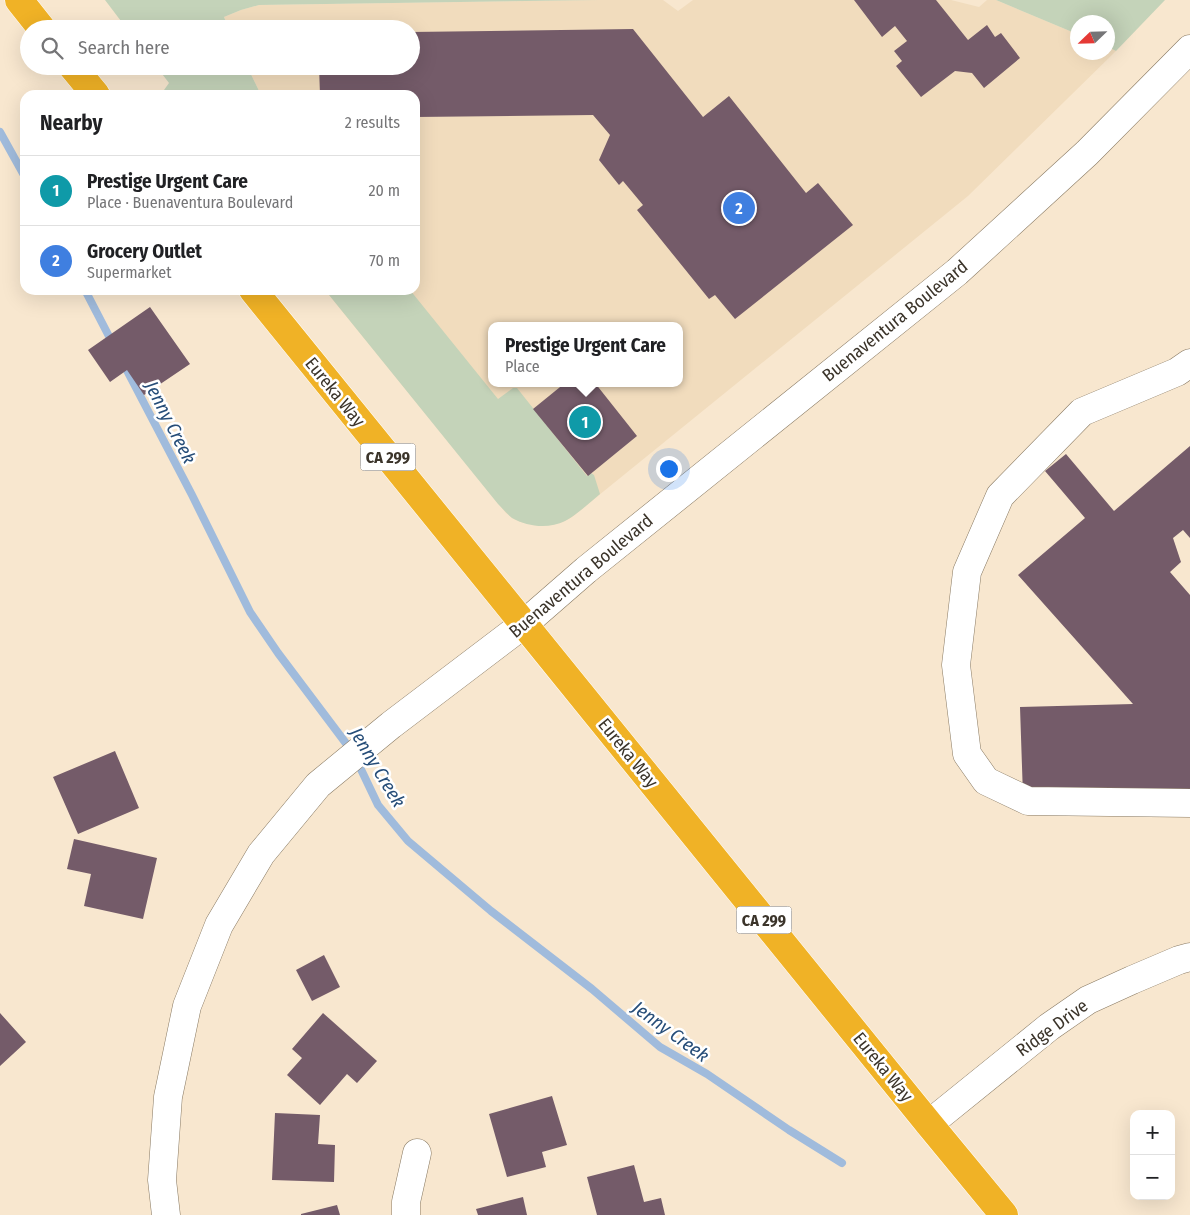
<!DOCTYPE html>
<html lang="en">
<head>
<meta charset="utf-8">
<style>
	body { margin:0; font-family:"Fira Sans Condensed",sans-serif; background:#f2f2f2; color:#202124 }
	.controls { position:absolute; right:15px; bottom:15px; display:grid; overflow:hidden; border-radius:10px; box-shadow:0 5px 20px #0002 }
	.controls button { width:45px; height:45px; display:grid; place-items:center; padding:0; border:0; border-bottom:1px solid #e0e0e0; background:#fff; color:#202124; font:25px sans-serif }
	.compass { position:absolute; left:1070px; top:15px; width:45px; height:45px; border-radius:50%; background:#fff; box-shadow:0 5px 20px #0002; rotate:247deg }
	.you { position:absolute; left:668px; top:468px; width:18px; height:18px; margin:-12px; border:4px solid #fff; border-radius:50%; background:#1a73e8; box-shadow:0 0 0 8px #1a73e833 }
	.badge { display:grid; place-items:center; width:32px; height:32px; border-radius:50%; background:#706ce7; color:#fff; font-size:16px; font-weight:700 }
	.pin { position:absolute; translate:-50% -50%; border:2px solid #fff; box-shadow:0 1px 5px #0006 }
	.popup { position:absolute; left:488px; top:322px; width:195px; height:65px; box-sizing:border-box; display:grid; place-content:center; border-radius:10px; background:#fff; filter:drop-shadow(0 1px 4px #0005); font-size:16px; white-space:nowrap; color:#757577 }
	.popup b { font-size:19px; color:#202124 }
	.popup::after { content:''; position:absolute; left:50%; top:100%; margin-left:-10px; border:10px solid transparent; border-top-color:#fff }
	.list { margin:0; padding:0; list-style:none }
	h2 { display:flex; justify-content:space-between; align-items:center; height:65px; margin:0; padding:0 20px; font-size:21px }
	h2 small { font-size:16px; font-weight:400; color:#757577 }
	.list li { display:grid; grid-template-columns:32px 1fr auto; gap:15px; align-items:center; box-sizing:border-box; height:70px; padding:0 20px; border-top:1px solid #e0e0e0 }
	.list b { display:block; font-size:19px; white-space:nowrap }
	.list p { margin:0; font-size:16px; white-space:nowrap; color:#757577 }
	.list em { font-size:16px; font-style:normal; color:#757577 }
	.icon { flex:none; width:28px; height:28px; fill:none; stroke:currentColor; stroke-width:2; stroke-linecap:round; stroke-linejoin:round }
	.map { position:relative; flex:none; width:1190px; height:1215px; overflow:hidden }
	.search { position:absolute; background:#fff; box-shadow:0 5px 20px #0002; left:20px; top:20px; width:400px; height:55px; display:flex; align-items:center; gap:12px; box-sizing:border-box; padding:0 18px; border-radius:28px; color:#757577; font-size:19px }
	.panel { position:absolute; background:#fff; box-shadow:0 5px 20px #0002; left:20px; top:90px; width:400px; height:205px; border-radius:15px }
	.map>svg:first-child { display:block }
	.built { fill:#f1dcbd; fill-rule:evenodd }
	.green { fill:#c4d3b9 }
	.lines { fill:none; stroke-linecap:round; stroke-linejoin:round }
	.stream { stroke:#a0bbdc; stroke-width:8 }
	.building { fill:#745b69 }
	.street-casing { stroke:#887962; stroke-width:29 }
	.secondary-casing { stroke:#887962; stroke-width:29 }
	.highway-casing { stroke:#fff; stroke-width:29 }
	.street { stroke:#fff; stroke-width:28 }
	.secondary { stroke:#fff; stroke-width:28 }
	.highway { stroke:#f0b226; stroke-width:28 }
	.labels { text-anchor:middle; stroke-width:5; stroke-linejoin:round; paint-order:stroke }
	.shield { fill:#fff; stroke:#76716a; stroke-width:1 }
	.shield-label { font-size:16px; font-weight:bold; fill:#3b342a }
	.street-label { font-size:18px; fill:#3b342a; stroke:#fff }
	.water-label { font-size:19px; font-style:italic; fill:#264d78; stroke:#fff }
</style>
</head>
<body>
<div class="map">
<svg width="1190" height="1215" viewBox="0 0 1190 1215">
	<rect width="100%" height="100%" fill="#f8e7cf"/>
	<path class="built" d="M 598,0 L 663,0 L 678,11 L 693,0 L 951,0 L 979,7 L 987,0 L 996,0 L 1077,34 L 1078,52 L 1108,52 L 1108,47 L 1116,51 L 968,196 L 572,517 L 563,522 L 540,526 L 521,522 L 514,519 L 506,513 L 325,290 L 415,290 L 415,95 L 261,95 L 247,66 L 411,66 L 411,29 L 229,29 L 224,17 L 241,10 L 259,5 ZM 491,326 L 679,326 L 679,383 L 491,383 Z"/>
	<path class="green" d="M 105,0 L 598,0 L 259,5 L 241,10 L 224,17 L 229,29 L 127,29 Z
		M 996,0 L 1165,0 L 1116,51 L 1108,47 L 1108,22 L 1078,22 L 1077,34 Z
		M 156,66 L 247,66 L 261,95 L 168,95 L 164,90 L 169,83 Z
		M 325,290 L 410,290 L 498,399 L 513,388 L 517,388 L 587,476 L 591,473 L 594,475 L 600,494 C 589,503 578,514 565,521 C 549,529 528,527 512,518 C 507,514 503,509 498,504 Z"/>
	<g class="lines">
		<path class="stream" d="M 0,132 L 25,177
			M 85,290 L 113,344
			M 122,361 L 192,495 L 250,612 L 278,653 L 351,750
			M 357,761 L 378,805 L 408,841 L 491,911 L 592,989 L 660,1047 L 707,1074 L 789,1130 L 842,1163"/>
	</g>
	<path class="building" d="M 854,0 L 936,0 L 968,40 L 987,25 L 995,37 L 1001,33 L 1020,58 L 984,88 L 972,73 L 955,71 L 921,97 L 896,66 L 902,61 L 894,51 L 907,41 L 895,26 L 882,37 Z
		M 633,29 L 703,117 L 729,96 L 806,193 L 818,183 L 853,225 L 735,319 L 715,295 L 709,299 L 637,210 L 643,205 L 623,181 L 619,185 L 599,160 L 610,135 L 593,115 L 415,117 L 415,95 L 320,95 L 319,66 L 411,66 L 411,32 Z
		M 150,307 L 190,364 L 144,395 L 127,370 L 110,382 L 88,350 Z
		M 565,383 L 595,383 L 637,436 L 588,476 L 533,409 Z
		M 1190,446 L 1190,538 L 1183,530 L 1173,538 L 1181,562 L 1170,572 L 1190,595 L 1190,791 L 1023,796 L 1020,707 L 1133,704 L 1018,575 L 1085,518 L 1045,471 L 1066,454 L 1114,511 Z
		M 115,751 L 139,808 L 78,834 L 53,777 Z
		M 74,839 L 157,858 L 143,919 L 84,906 L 91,874 L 67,869 Z
		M 324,955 L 340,987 L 312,1001 L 296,970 Z
		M 0,1013 L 26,1042 L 0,1066 Z
		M 323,1013 L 377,1061 L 357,1083 L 347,1074 L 320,1105 L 287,1075 L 302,1058 L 292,1049 Z
		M 552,1096 L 567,1145 L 542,1152 L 546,1167 L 507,1177 L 489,1114 Z
		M 275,1113 L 320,1115 L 318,1144 L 335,1145 L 334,1182 L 272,1180 Z
		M 634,1165 L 644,1202 L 661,1198 L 665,1215 L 597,1215 L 587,1177 Z
		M 523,1197 L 527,1215 L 478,1215 L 476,1209 Z
		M 337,1205 L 340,1215 L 301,1215 L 301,1214 Z"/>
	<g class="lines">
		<g class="street-casing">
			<path id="street" d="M 1190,363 L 1177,372 L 1082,412 L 1000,496 L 967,572 L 956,665 L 967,754 L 986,781 L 1028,801 L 1190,803
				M 929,1124 L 1049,1027 L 1088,1000 L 1132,980 L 1179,960 L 1190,957
				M 166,1215 L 162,1180 L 168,1097 L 187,1006 L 219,925 L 261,854 L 318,785 L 391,725 L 524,624
				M 406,1215 L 406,1202 L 417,1153"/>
		</g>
		<g class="secondary-casing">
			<path id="secondary" d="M 524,624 L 586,570 L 957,272 L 1087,153 L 1190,49"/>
		</g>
		<g class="highway-casing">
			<path id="highway" d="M 19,0 L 42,29
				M 72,66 L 96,95
				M 253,290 L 929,1124 L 1004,1215"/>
		</g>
		<use href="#street" class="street"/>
		<use href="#secondary" class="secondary"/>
		<use href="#highway" class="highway"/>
	</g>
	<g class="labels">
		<g class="shield">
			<rect x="360.5" y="443.5" width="55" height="27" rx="4"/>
			<rect x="736.5" y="906.5" width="55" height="27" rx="4"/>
		</g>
		<g class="shield-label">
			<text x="388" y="463">CA 299</text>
			<text x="764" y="926">CA 299</text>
		</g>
		<g class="street-label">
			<text transform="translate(895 321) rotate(-39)" y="6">Buenaventura Boulevard</text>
			<text transform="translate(335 392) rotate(51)" y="6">Eureka Way</text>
			<text transform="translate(581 576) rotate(-40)" y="6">Buenaventura Boulevard</text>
			<text transform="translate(628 753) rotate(51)" y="6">Eureka Way</text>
			<text transform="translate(1052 1028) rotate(-36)" y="6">Ridge Drive</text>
			<text transform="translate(883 1067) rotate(51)" y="6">Eureka Way</text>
		</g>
		<g class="water-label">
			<text transform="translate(171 422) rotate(63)" y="7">Jenny Creek</text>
			<text transform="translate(378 767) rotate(59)" y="7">Jenny Creek</text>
			<text transform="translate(671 1031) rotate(36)" y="7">Jenny Creek</text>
		</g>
	</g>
</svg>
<div class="controls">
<button>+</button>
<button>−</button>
</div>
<svg class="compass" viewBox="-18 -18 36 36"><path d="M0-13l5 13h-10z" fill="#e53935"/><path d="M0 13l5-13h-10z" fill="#757577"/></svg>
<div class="you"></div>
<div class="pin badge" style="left:585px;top:422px;background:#0f9aa8">1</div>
<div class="popup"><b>Prestige Urgent Care</b>Place</div>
<div class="pin badge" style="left:739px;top:208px;background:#3f7fe0">2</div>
<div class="search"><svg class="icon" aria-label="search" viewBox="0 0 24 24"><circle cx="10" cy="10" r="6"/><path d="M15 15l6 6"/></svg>Search here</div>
<section class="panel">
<h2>Nearby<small>2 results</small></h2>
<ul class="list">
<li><span class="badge" style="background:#0f9aa8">1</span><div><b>Prestige Urgent Care</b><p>Place · Buenaventura Boulevard</p></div><em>20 m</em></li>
<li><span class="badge" style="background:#3f7fe0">2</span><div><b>Grocery Outlet</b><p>Supermarket</p></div><em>70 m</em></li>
</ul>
</section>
</div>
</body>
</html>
